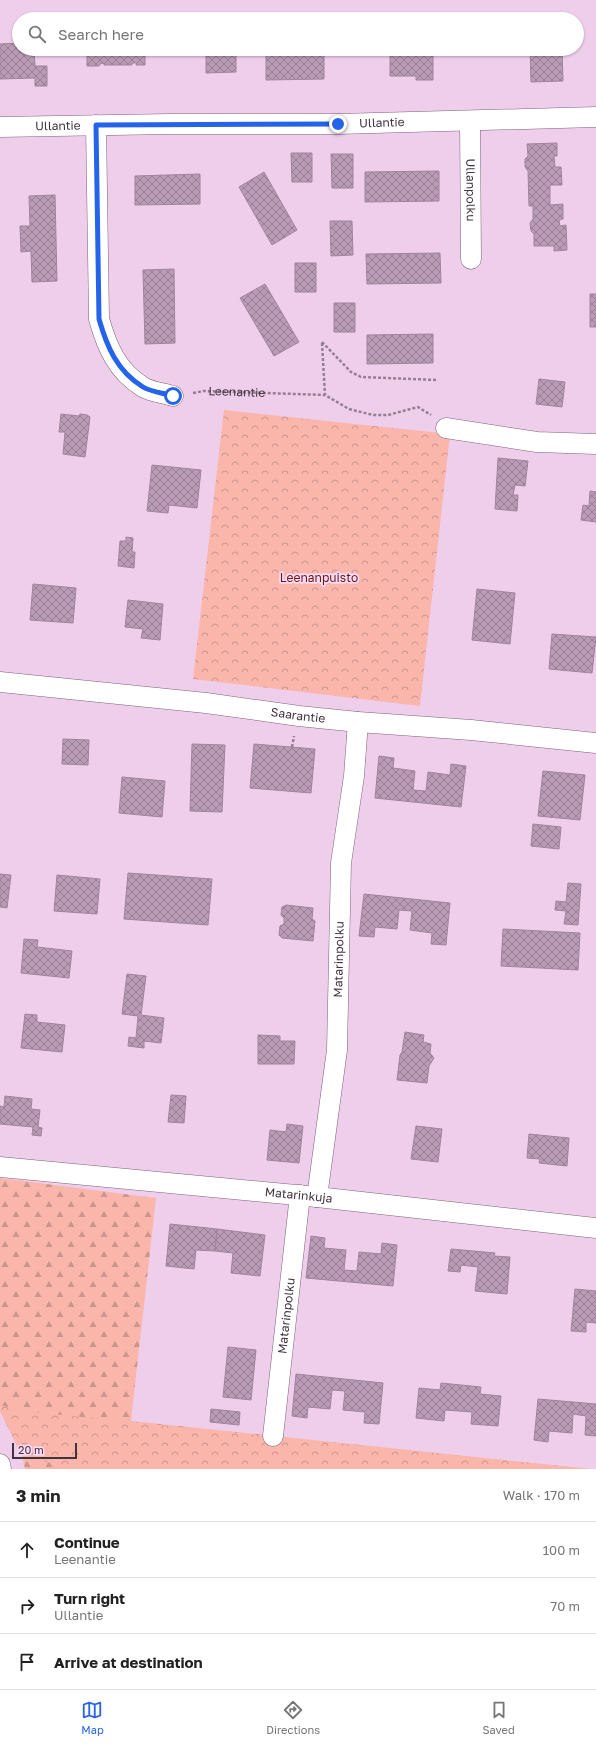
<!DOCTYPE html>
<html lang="en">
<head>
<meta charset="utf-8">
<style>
	body { margin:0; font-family:"Golos Text",sans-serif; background:#f2f2f2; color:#222 }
	.scale { position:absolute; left:12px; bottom:10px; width:65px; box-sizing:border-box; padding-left:4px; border:2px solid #41343f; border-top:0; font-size:11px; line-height:14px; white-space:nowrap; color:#41343f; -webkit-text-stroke:3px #fcdbf8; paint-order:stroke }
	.stop { position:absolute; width:12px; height:12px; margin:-9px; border:3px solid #2563eb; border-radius:50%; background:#fff }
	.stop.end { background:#2563eb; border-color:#fff; box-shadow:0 1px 4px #0008 }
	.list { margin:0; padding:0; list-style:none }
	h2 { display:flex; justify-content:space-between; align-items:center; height:52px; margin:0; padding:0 16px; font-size:17px }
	h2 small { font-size:13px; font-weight:400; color:#767676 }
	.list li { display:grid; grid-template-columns:26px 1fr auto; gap:12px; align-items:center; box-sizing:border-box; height:56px; padding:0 16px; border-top:1px solid #e0e0e0 }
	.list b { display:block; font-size:15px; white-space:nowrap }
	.list p { margin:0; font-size:13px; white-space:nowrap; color:#767676 }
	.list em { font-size:13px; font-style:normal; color:#767676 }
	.icon { flex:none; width:22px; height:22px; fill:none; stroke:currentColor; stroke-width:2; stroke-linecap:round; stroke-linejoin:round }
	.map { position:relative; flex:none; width:596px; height:1469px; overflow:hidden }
	.search { position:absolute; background:#fff; box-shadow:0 1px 3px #0004; left:12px; right:12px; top:12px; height:44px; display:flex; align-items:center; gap:10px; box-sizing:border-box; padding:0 14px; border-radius:22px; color:#767676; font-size:15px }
	.sheet { height:220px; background:#fff }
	nav { display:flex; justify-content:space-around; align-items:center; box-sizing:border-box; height:56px; border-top:1px solid #e0e0e0; background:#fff; font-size:11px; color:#767676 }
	nav a { display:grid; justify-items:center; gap:2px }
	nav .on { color:#2563eb }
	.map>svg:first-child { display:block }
	.forest { fill:url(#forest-firs) }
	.park { fill:url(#park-crowns) }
	.building { fill:url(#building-cross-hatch); stroke:#a1839e }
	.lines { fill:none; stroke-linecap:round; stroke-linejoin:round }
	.street-casing { stroke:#7e627b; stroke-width:21 }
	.path { stroke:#957f92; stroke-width:2.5; stroke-dasharray:3 2; stroke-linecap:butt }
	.street { stroke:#fff; stroke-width:20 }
	.route { stroke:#2563eb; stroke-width:5 }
	.labels { text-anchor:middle; stroke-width:3.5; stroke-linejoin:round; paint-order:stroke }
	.street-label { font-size:12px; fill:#41343f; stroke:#fcdbf8 }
	.park-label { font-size:12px; fill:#6a1810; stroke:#fcdbf8 }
</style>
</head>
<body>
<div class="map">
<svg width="596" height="1469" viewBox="0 0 596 1469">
	<defs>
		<pattern id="forest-firs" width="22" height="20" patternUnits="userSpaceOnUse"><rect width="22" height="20" fill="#fab6ab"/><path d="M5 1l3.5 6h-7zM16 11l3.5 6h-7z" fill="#cc958d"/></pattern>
		<pattern id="park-crowns" width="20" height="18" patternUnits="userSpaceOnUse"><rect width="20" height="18" fill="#fab6ab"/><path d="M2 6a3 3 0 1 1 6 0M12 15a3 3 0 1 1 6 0" fill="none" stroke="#cc958d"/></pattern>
		<pattern id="building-cross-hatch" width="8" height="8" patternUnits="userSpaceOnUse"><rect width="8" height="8" fill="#ba9bb6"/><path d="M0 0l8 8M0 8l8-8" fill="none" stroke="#997f95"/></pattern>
	</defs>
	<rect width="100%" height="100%" fill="#efceeb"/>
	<path class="forest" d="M 0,1178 L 156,1198 L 131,1421 L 590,1469 L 25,1469 L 22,1456 L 0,1411 Z"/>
	<path class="park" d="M 224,410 L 450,434 L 420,706 L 193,679 Z
		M 0,1405 L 24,1411 L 590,1469 L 77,1469 L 22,1456 L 0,1411 Z"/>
	<path class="building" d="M 19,43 L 19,49 L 34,49 L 35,66 L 47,66 L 47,86 L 35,86 L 35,78 L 0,79 L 0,44 Z
		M 87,49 L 145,49 L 145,65 L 136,65 L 137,63 L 132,63 L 132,65 L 104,65 L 104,63 L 100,64 L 99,66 L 87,66 Z
		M 206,49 L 236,49 L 236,72 L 206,73 Z
		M 266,49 L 324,49 L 324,79 L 266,80 Z
		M 390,49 L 433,49 L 433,80 L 416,80 L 416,76 L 390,76 Z
		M 530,49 L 562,49 L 563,81 L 531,82 Z
		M 557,143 L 557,156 L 554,156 L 555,167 L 561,167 L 562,185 L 550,185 L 550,205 L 563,204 L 563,219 L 559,220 L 560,226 L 566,225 L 567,250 L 554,251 L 554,246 L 534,246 L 534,234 L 531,231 L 530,223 L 533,219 L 533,206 L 529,206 L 528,171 L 525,167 L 525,159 L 528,156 L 527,144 Z
		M 291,153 L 312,153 L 312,182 L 292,182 Z
		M 331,154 L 353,154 L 353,188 L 332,188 Z
		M 439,171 L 439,201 L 365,202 L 365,172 Z
		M 264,172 L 297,230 L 272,245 L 239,187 Z
		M 200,174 L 200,204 L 135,205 L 135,176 Z
		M 55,195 L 57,281 L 32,282 L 31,251 L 21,252 L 20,226 L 30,226 L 29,196 Z
		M 330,221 L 352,221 L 353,255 L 331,256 Z
		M 440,253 L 441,283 L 367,284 L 366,254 Z
		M 295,263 L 316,263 L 316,292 L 295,292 Z
		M 174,269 L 175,343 L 145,344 L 143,270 Z
		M 265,284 L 299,342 L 274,356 L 240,298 Z
		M 590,294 L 596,294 L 596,327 L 590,327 Z
		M 334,303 L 355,303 L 355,332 L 334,332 Z
		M 433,334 L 433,363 L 367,364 L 367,335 Z
		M 539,379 L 565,382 L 562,407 L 536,404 Z
		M 61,414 L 79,416 L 80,414 L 87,415 L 90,417 L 85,457 L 63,454 L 65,432 L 59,432 Z
		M 498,458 L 528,461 L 525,486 L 515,485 L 513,495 L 518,495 L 517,511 L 495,509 Z
		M 152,465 L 201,470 L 197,508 L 169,505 L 168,513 L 147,511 Z
		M 590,491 L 596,492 L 596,522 L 581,520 L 583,505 L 589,506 Z
		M 126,537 L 133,538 L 132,552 L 135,552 L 134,568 L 118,566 L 120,541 L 126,541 Z
		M 33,584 L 76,588 L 73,623 L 30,620 Z
		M 477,589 L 515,593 L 510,644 L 472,640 Z
		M 128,600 L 163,604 L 160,640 L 141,638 L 143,629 L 125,627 Z
		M 552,634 L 596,637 L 592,673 L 549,669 Z
		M 63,739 L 89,740 L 88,765 L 62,764 Z
		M 192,744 L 225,745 L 222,812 L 190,811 Z
		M 254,744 L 315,749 L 311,793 L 250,788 Z
		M 379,756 L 394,758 L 393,768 L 415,771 L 413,790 L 426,791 L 428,772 L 450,775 L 451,764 L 466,766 L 461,807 L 375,798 Z
		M 543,771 L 585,775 L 580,820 L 538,816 Z
		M 122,777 L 165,781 L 162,817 L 119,813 Z
		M 533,824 L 561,827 L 559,849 L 531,846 Z
		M 128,873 L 212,879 L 208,925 L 124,919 Z
		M 0,874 L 11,875 L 7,908 L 0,907 Z
		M 57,875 L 100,879 L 97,914 L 54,911 Z
		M 568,883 L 581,884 L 578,925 L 564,924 L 566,911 L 555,910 L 556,901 L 566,902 Z
		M 364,894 L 450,903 L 446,945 L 431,944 L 432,933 L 410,930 L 412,911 L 399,910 L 397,929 L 375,927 L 374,937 L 359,936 Z
		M 286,905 L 313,908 L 312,919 L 315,921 L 313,941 L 282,938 L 279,935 L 280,926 L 284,924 L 284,918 L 281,915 L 282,907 Z
		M 503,929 L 580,933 L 578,970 L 501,966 Z
		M 24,939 L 38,940 L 37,947 L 72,951 L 69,978 L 21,973 Z
		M 127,974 L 146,976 L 141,1015 L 164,1018 L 161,1043 L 144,1041 L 144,1048 L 128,1046 L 129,1037 L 136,1038 L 138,1016 L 122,1014 Z
		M 25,1014 L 37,1015 L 37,1022 L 65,1025 L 62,1052 L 21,1048 Z
		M 405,1032 L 424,1035 L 423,1042 L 431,1044 L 430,1053 L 434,1058 L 429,1066 L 427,1083 L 397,1080 L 400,1055 L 402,1052 Z
		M 258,1035 L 280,1036 L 280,1041 L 295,1041 L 294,1064 L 258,1064 Z
		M 171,1095 L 186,1096 L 184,1123 L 168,1122 Z
		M 5,1096 L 32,1099 L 31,1109 L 40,1110 L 38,1127 L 42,1128 L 41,1136 L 32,1135 L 33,1127 L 0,1124 L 0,1106 L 4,1107 Z
		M 287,1124 L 303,1126 L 299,1163 L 267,1160 L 270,1130 L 286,1132 Z
		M 416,1126 L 442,1129 L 438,1162 L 411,1159 Z
		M 529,1134 L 569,1138 L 567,1166 L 539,1163 L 540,1159 L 527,1158 Z
		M 170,1224 L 217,1229 L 215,1251 L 196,1250 L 194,1269 L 166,1266 Z
		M 217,1229 L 265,1235 L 260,1276 L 231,1273 L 233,1253 L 215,1251 Z
		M 311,1236 L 325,1238 L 324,1248 L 346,1250 L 344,1270 L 357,1271 L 359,1252 L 381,1254 L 382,1243 L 397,1245 L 393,1286 L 306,1278 Z
		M 451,1249 L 495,1253 L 494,1256 L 510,1257 L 507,1294 L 475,1291 L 478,1267 L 461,1265 L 460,1272 L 448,1271 Z
		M 575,1289 L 596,1291 L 596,1323 L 586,1322 L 586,1332 L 571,1331 Z
		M 228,1347 L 256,1350 L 251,1400 L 223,1397 Z
		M 296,1374 L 383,1383 L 379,1424 L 364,1423 L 365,1412 L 343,1410 L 345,1391 L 332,1390 L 330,1409 L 308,1407 L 307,1418 L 292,1416 Z
		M 441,1383 L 481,1387 L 480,1394 L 501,1396 L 498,1426 L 471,1424 L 472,1412 L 445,1410 L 444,1421 L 416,1418 L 419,1388 L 440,1390 Z
		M 538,1399 L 596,1404 L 596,1436 L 585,1435 L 586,1416 L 573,1414 L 572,1433 L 549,1431 L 548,1442 L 534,1440 Z
		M 211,1409 L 240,1412 L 239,1425 L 210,1422 Z"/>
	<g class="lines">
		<g class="street-casing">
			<g id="street">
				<path id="s2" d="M 470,121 L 471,259"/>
				<path d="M 96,125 L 99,319 C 107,347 117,371 143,387 C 151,392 164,393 173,396"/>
				<path id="s3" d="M 0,127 L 169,124 L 338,124 L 596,117"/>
				<path d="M 446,428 L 537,442 L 596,444"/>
				<path id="s4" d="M 0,682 L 206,703 L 299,716 L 358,722 L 471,730 L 596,743"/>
				<path id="s5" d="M 0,1167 L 317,1197 L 596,1228"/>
				<path id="s6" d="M 317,1197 L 337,1050 L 341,863 L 354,776 L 358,722"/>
				<path id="s7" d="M 273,1436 L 300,1195"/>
				<path d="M 0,1464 L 1,1469"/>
			</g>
		</g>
		<g class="path">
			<path d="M 322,342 L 351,372 L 361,377 L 437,380"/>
			<path d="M 322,343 L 325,395"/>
			<path id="s1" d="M 193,393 L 204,391 L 325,395 L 349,409 L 373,415 L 388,415 L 418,407 L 431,415"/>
			<path d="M 292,747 L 294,736"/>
		</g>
		<use href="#street" class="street"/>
	</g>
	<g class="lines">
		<path class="route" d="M 173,396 C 164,393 151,392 143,387 C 117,371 107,347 99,319 L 96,125 L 338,124"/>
	</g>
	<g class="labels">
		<g class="street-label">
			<text dy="4" stroke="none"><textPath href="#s3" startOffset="382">Ullantie</textPath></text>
			<text dy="4" stroke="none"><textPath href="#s3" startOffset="58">Ullantie</textPath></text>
			<text dy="4" stroke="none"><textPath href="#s2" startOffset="69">Ullanpolku</textPath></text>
			<text dy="4" stroke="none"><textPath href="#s1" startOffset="44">Leenantie</textPath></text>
			<text dy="4" stroke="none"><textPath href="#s4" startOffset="300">Saarantie</textPath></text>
			<text dy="4" stroke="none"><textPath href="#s6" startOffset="239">Matarinpolku</textPath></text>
			<text dy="4" stroke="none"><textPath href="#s5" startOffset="300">Matarinkuja</textPath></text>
			<text dy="4" stroke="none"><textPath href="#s7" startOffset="121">Matarinpolku</textPath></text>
		</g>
		<g class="park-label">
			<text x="319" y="582">Leenanpuisto</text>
		</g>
	</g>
</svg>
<div class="scale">20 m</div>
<div class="stop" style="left:173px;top:396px"></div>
<div class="stop end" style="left:338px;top:124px"></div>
<div class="search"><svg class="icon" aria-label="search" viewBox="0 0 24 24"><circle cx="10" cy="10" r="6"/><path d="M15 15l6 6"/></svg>Search here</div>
</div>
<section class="sheet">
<h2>3 min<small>Walk · 170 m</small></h2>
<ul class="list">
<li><svg class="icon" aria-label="ahead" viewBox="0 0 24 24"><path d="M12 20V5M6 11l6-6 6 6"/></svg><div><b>Continue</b><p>Leenantie</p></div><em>100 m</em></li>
<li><svg class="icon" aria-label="right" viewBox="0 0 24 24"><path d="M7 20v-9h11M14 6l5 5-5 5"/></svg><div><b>Turn right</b><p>Ullantie</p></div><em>70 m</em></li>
<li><svg class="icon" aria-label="arrive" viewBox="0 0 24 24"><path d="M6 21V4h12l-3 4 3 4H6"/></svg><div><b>Arrive at destination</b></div></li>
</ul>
</section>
<nav>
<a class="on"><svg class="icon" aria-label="map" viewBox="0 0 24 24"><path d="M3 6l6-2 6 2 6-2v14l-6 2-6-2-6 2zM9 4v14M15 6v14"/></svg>Map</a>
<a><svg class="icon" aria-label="directions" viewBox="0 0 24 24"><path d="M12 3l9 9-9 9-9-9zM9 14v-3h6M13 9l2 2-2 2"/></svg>Directions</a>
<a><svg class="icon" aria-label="saved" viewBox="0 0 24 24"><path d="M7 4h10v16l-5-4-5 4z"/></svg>Saved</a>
</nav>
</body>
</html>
